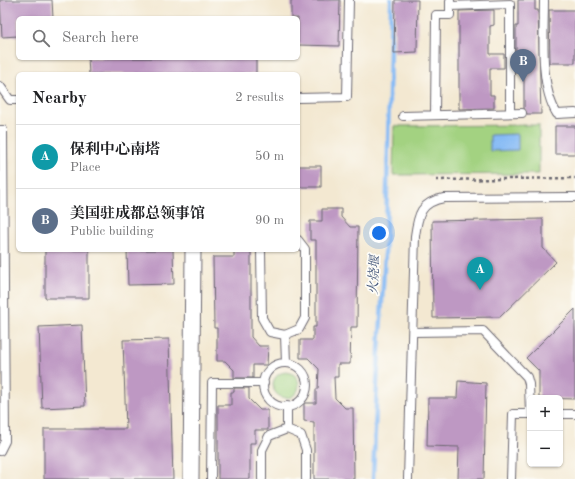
<!DOCTYPE html>
<html lang="en">
<head>
<meta charset="utf-8">
<style>
	body { margin:0; font-family:"Old Standard TT","Noto Serif SC",serif; background:#f6f6f6; color:#202124 }
	.controls { position:absolute; right:12px; bottom:12px; display:grid; overflow:hidden; border-radius:6px; box-shadow:0 1px 3px #0004 }
	.controls button { width:36px; height:36px; display:grid; place-items:center; padding:0; border:0; border-bottom:1px solid #e0e0e0; background:#fff; color:#202124; font:20px sans-serif }
	.you { position:absolute; left:379px; top:233px; width:14px; height:14px; margin:-10px; border:3px solid #fff; border-radius:50%; background:#1a73e8; box-shadow:0 0 0 6px #1a73e833 }
	.badge { display:grid; place-items:center; width:26px; height:26px; border-radius:50%; background:#1f6fb2; color:#fff; font-size:13px; font-weight:700 }
	.pin { position:absolute; translate:-50% -33px; filter:drop-shadow(0 1px 2px #0008) }
	.pin::after { content:''; position:absolute; top:21px; width:14px; height:12px; background:inherit; clip-path:polygon(0 0,100% 0,50% 100%) }
	.list { margin:0; padding:0; list-style:none }
	h2 { display:flex; justify-content:space-between; align-items:center; height:52px; margin:0; padding:0 16px; font-size:17px }
	h2 small { font-size:13px; font-weight:400; color:#757577 }
	.list li { display:grid; grid-template-columns:26px 1fr auto; gap:12px; align-items:center; box-sizing:border-box; height:64px; padding:0 16px; border-top:1px solid #e0e0e0 }
	.list b { display:block; font-size:15px; white-space:nowrap }
	.list p { margin:0; font-size:13px; white-space:nowrap; color:#757577 }
	.list em { font-size:13px; font-style:normal; color:#757577 }
	.icon { flex:none; width:22px; height:22px; fill:none; stroke:currentColor; stroke-width:2; stroke-linecap:round; stroke-linejoin:round }
	.map { position:relative; flex:none; width:575px; height:479px; overflow:hidden }
	.search { position:absolute; background:#fff; box-shadow:0 1px 3px #0004; left:16px; top:16px; width:284px; height:44px; display:flex; align-items:center; gap:10px; box-sizing:border-box; padding:0 14px; border-radius:6px; color:#757577; font-size:15px }
	.panel { position:absolute; background:#fff; box-shadow:0 1px 3px #0004; left:16px; top:72px; width:284px; height:180px; border-radius:6px }
	.map>svg:first-child { display:block }
	.green { fill:#a3d281; stroke:#627a5e }
	.water { fill:#87bbf5; stroke:#546e98 }
	.lines { fill:none; stroke-linecap:round; stroke-linejoin:round }
	.stream { stroke:#87bbf5; stroke-width:4.5 }
	.building { fill:#be98c3 }
	.lane-casing { stroke:#6b6770; stroke-width:10 }
	.street-casing { stroke:#6b6770; stroke-width:17 }
	.path { stroke:#6b6770; stroke-width:2.5; stroke-dasharray:3 3; stroke-linecap:butt }
	.lane { stroke:#fff; stroke-width:8 }
	.street { stroke:#fff; stroke-width:15 }
	.labels { text-anchor:middle; stroke-width:3.5; stroke-linejoin:round; paint-order:stroke }
	.water-label { font-size:13px; font-style:italic; fill:#45587c; stroke:#fdfcf7 }
</style>
</head>
<body>
<div class="map">
<svg width="575" height="479" viewBox="0 0 575 479">
	<rect width="100%" height="100%" fill="#fdfcf7"/>
	<filter id="ink" filterUnits="userSpaceOnUse"><feTurbulence type="fractalNoise" baseFrequency=".025" numOctaves="2"/><feDisplacementMap in="SourceGraphic" scale="8" xChannelSelector="R" yChannelSelector="G"/><feConvolveMatrix kernelMatrix="1 2 1 2 8 2 1 2 1" color-interpolation-filters="sRGB"/></filter>
	<filter id="wash" filterUnits="userSpaceOnUse"><feTurbulence type="fractalNoise" baseFrequency=".012" numOctaves="4" result="noise"/><feDisplacementMap in="SourceGraphic" scale="16" xChannelSelector="R" yChannelSelector="G"/><feGaussianBlur stdDeviation="0.9" result="paint"/><feColorMatrix in="noise" values="0 0 0 0 0 0 0 0 0 0 0 0 0 0 0 0 0 1.4 0 .05"/><feComposite in="paint" operator="in"/></filter>
	<g filter="url(#wash)">
		<rect width="100%" height="100%" fill="#f3e8d1"/>
		<path class="green" d="M 539,125 L 539,174 L 393,175 L 394,126 Z
			M273 385a13 13 0 1 1 26 0a13 13 0 1 1-26 0Z"/>
		<path class="water" d="M 518,134 L 518,150 L 490,151 L 490,135 Z"/>
		<g class="lines">
			<path class="stream" d="M 373,479 L 377,382 L 386,238 L 391,0"/>
		</g>
		<g id="blocks">
			<path class="building" d="M 0,0 L 52,0 L 53,18 L 18,18 L 18,36 L 2,37 Z
				M 291,0 L 340,0 L 339,46 L 298,45 L 298,18 L 291,18 Z
				M 395,0 L 418,0 L 417,52 L 394,53 Z
				M 518,0 L 535,0 L 535,10 L 538,10 L 541,114 L 527,114 L 524,108 L 524,72 L 516,72 L 516,26 L 518,26 Z
				M 494,10 L 494,25 L 490,26 L 490,54 L 504,54 L 504,68 L 490,68 L 490,95 L 494,95 L 494,108 L 459,109 L 459,11 Z
				M 549,10 L 575,10 L 575,63 L 550,63 Z
				M 88,58 L 256,58 L 256,74 L 89,74 Z
				M 555,126 L 575,126 L 575,154 L 555,154 Z
				M 298,166 L 321,166 L 321,187 L 298,187 Z
				M 322,209 L 341,209 L 341,217 L 350,227 L 358,227 L 357,327 L 351,327 L 350,364 L 338,364 L 338,377 L 334,377 L 335,398 L 345,408 L 353,408 L 354,479 L 314,479 L 314,422 L 304,421 L 304,403 L 316,403 L 316,389 L 318,389 L 319,369 L 308,358 L 300,358 L 300,340 L 313,340 L 313,327 L 316,327 L 316,240 L 310,240 L 310,221 L 322,221 Z
				M 543,219 L 543,248 L 556,262 L 500,317 L 433,318 L 432,221 Z
				M 45,250 L 89,250 L 89,298 L 45,298 Z
				M 127,250 L 173,250 L 174,284 L 128,285 Z
				M 234,250 L 251,250 L 251,337 L 259,346 L 268,346 L 267,365 L 253,365 L 253,378 L 234,378 L 234,370 L 225,361 L 217,361 L 217,328 L 214,328 L 213,257 L 234,257 Z
				M 575,309 L 575,399 L 539,398 L 539,371 L 526,358 Z
				M 82,325 L 85,406 L 42,408 L 39,327 Z
				M 169,339 L 173,479 L 44,479 L 44,429 L 126,429 L 123,340 Z
				M 458,381 L 486,383 L 484,479 L 458,479 L 459,447 L 427,446 L 428,398 L 457,398 Z
				M 234,388 L 249,388 L 249,399 L 260,410 L 268,410 L 268,430 L 255,430 L 255,443 L 250,443 L 250,479 L 218,479 L 218,405 L 231,405 L 231,392 L 234,392 Z"/>
		</g>
	</g>
	<g filter="url(#ink)">
		<use href="#blocks" fill-opacity="0" stroke="#6b6770" stroke-width="1"/>
		<g class="lines">
			<g class="lane-casing">
				<path id="lane" d="M 544,0 C 544,34 539,85 557,114 L 575,113
					M 450,6 L 510,4 L 510,113
					M 0,86 L 10,100 L 18,100
					M 298,98 L 347,97 L 349,0
					M 435,115 L 436,15 L 450,15 L 450,1
					M 403,116 L 522,113
					M 0,130 L 3,130 L 5,441 L 0,451
					M 261,250 L 262,318 L 270,332 L 285,335 L 299,329 L 305,318 L 305,249 L 298,240
					M 413,332 L 483,331 L 527,377 L 529,384 L 530,414
					M 285,335 L 286,363
					M263 385a22 22 0 1 1 44 0a22 22 0 1 1-44 0Z
					M 560,414 L 575,414
					M 287,429 L 287,406
					M 211,479 L 212,383 L 264,383
					M 262,479 L 262,450 L 269,436 L 287,429 L 301,435 L 306,450 L 306,479
					M 408,479 L 415,236 C 418,214 421,202 444,198 L 575,197
					M 511,479 L 513,414 L 530,414"/>
			</g>
			<g class="street-casing">
				<path id="street" d="M 191,479 L 193,250"/>
			</g>
			<path class="path" d="M 436,180 L 575,178"/>
			<use href="#lane" class="lane"/>
			<use href="#street" class="street"/>
		</g>
	</g>
	<g class="labels">
		<g class="water-label">
			<text transform="translate(373 275) rotate(-87)" y="5">火烧堰</text>
		</g>
	</g>
</svg>
<div class="controls">
<button>+</button>
<button>−</button>
</div>
<div class="you"></div>
<div class="pin badge" style="left:480px;top:290px;background:#0f9aa8">A</div>
<div class="pin badge" style="left:523px;top:82px;background:#5c6f8a">B</div>
<div class="search"><svg class="icon" aria-label="search" viewBox="0 0 24 24"><circle cx="10" cy="10" r="6"/><path d="M15 15l6 6"/></svg>Search here</div>
<section class="panel">
<h2>Nearby<small>2 results</small></h2>
<ul class="list">
<li><span class="badge" style="background:#0f9aa8">A</span><div><b>保利中心南塔</b><p>Place</p></div><em>50 m</em></li>
<li><span class="badge" style="background:#5c6f8a">B</span><div><b>美国驻成都总领事馆</b><p>Public building</p></div><em>90 m</em></li>
</ul>
</section>
</div>
</body>
</html>
